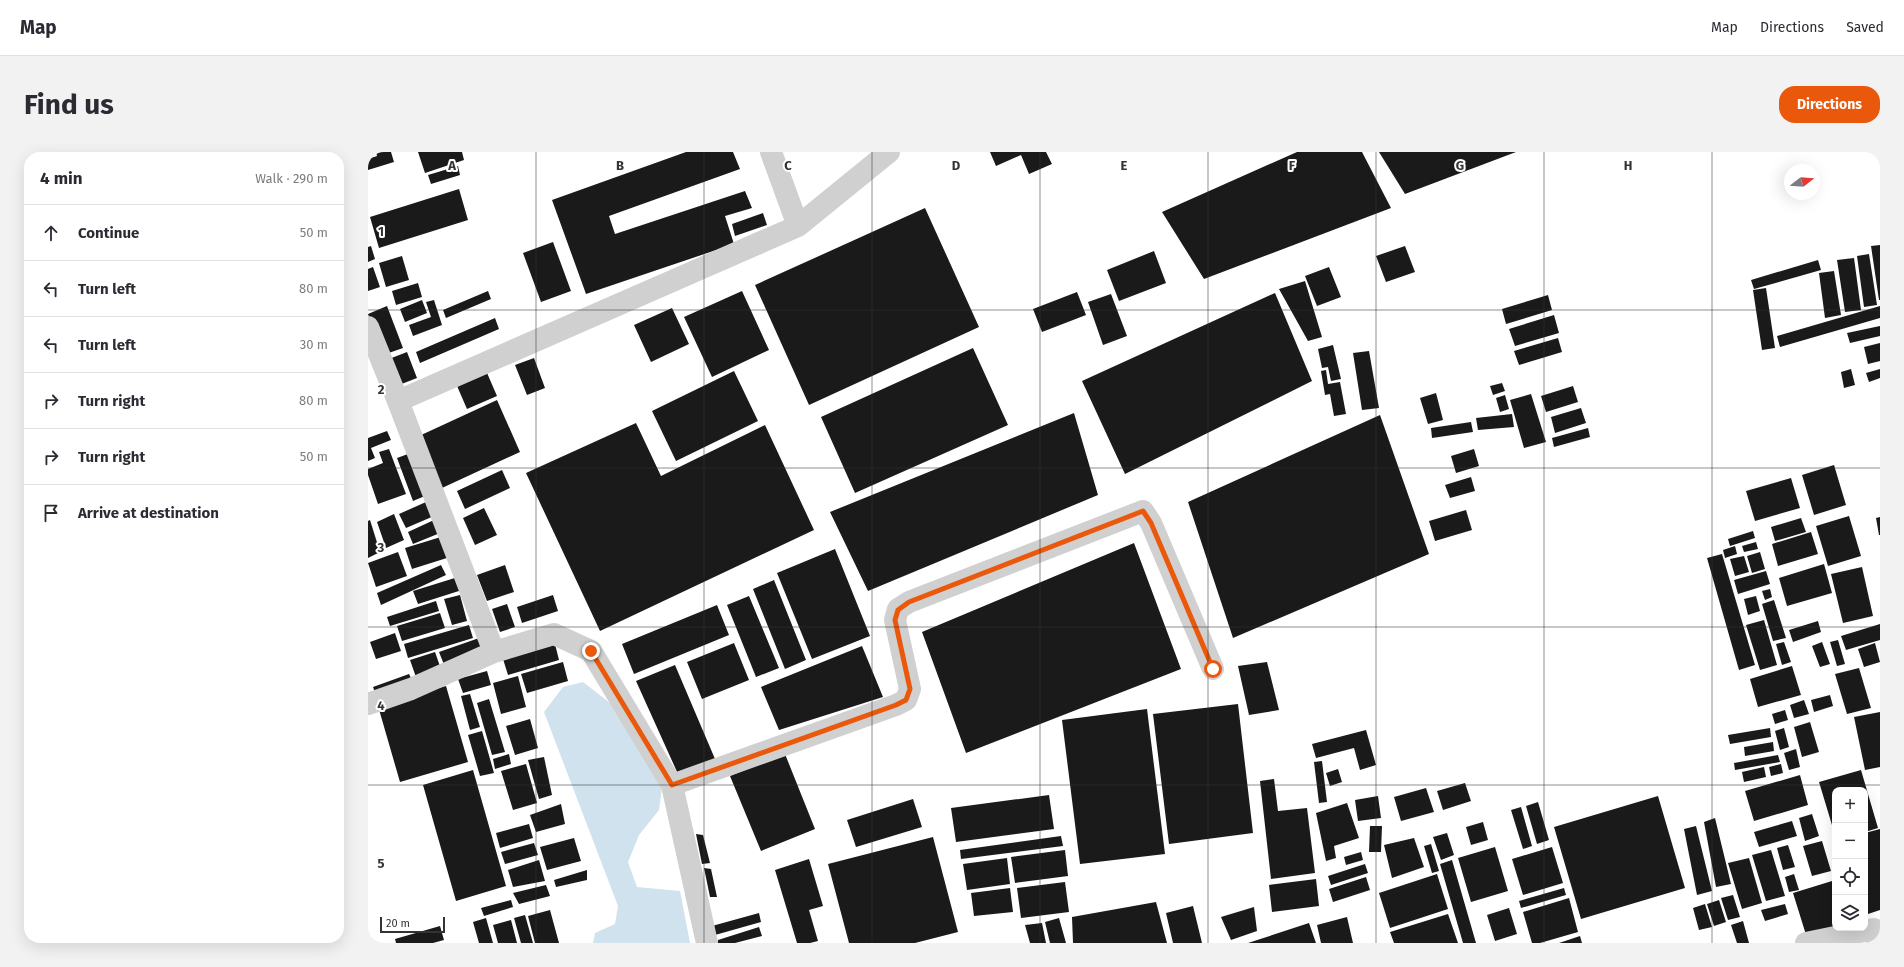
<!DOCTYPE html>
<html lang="en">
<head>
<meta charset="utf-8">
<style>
	body { margin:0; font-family:"Fira Sans",sans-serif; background:#f2f2f3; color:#2b2b33 }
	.controls { position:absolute; right:12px; bottom:12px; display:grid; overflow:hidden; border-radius:8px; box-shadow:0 4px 16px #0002 }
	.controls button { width:36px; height:36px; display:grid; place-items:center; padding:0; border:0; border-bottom:1px solid #e1e1e2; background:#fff; color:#2b2b33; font:20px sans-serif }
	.compass { position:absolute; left:1416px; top:12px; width:36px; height:36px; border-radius:50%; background:#fff; box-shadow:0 4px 16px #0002; rotate:73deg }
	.scale { position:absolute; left:12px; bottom:10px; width:65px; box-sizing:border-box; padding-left:4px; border:2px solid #333; border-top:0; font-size:11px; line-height:14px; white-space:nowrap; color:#333; -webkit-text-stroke:3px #fff; paint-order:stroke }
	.stop { position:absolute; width:12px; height:12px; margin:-9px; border:3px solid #ea580c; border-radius:50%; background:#fff }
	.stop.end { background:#ea580c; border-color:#fff; box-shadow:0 1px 4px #0008 }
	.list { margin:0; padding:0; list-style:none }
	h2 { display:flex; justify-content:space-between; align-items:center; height:52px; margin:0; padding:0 16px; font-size:17px }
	h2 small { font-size:13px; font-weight:400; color:#7c7c81 }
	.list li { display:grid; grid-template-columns:26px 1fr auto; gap:12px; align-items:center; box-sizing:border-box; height:56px; padding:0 16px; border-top:1px solid #e1e1e2 }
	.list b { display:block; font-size:15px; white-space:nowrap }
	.list em { font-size:13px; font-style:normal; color:#7c7c81 }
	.icon { flex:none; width:22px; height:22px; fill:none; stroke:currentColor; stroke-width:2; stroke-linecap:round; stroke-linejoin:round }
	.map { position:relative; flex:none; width:1512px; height:791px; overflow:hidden; border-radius:16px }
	header { display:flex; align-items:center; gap:24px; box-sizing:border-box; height:56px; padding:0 20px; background:#fff; border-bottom:1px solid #e1e1e2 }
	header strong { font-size:19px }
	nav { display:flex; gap:22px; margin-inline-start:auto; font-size:14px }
	.intro { display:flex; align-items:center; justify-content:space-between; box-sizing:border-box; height:96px; padding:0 24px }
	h1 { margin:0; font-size:28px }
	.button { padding:10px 18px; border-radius:16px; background:#ea580c; color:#fff; font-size:14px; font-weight:700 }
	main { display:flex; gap:24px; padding:0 24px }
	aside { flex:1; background:#fff; border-radius:16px; box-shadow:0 4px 16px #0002 }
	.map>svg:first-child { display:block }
	.water { fill:#cfe2ee }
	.building { fill:#1a1a1a }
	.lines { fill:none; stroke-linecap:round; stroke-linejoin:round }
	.street { stroke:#d0d0d0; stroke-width:22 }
	.route { stroke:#ea580c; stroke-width:5 }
	.grid { fill:none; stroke:#333; stroke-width:1; stroke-opacity:0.55 }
	.grid-label { font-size:13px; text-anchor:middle; font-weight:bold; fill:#333; stroke:#fff; stroke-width:4; stroke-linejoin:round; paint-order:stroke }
</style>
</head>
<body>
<header>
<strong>Map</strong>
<nav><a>Map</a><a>Directions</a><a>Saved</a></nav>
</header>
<div class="intro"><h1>Find us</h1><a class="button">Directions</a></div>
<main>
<aside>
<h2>4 min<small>Walk · 290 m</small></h2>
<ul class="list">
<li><svg class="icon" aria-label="ahead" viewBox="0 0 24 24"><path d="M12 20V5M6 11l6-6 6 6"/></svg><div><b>Continue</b></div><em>50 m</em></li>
<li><svg class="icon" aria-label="left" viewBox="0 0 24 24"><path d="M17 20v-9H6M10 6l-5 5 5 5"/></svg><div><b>Turn left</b></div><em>80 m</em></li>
<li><svg class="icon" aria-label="left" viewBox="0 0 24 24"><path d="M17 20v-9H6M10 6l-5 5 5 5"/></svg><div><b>Turn left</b></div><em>30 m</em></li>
<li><svg class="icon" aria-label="right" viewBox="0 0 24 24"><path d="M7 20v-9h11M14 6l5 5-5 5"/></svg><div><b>Turn right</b></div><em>80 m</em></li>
<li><svg class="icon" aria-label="right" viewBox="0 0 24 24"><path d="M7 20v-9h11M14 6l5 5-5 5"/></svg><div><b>Turn right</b></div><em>50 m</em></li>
<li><svg class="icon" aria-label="arrive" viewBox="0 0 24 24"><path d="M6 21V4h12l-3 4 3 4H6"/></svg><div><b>Arrive at destination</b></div></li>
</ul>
</aside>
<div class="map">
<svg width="1512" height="791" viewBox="0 0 1512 791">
	<rect width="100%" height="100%" fill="#fff"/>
	<path class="water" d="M 215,530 L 242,551 L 294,636 L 291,658 L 271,683 L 260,710 L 269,735 L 312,739 L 322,791 L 225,791 L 227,781 L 247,772 L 250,754 L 176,560 L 195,535 Z"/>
	<path class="building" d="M 8,0 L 23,0 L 26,10 L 0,18 L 0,7 L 9,4 Z
		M 50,0 L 94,0 L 96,8 L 57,21 Z
		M 318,0 L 365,0 L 372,17 L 241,64 L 247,82 L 377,39 L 384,56 L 357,64 L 366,92 L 218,142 L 184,48 Z
		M 622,0 L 678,0 L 684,12 L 661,22 L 653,3 L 628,14 Z
		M 929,0 L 994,0 L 1023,56 L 836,127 L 794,60 Z
		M 1011,0 L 1148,0 L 1037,42 Z
		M 90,14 L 92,23 L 63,32 L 60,23 Z
		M 91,37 L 100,68 L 11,96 L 2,65 Z
		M 557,56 L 611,175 L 441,253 L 387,133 Z
		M 395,61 L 399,73 L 367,84 L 364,72 Z
		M 185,90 L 203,139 L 173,150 L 155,101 Z
		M 1512,93 L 1512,148 L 1511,148 L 1503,94 Z
		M 3,94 L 7,107 L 0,110 L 0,95 Z
		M 1037,94 L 1047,120 L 1018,130 L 1008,104 Z
		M 786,99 L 798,131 L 751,149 L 739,118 Z
		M 1501,102 L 1509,153 L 1496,155 L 1489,104 Z
		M 34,104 L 41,128 L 18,135 L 11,111 Z
		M 1486,106 L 1493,158 L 1477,160 L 1469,108 Z
		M 1450,108 L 1453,118 L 1386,137 L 1383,128 Z
		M 5,115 L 12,135 L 0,139 L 0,117 Z
		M 961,115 L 973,145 L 949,154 L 937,124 Z
		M 1466,119 L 1473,163 L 1457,166 L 1451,121 Z
		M 937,129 L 954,185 L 940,189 L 911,137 Z
		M 50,131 L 54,145 L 28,153 L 24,139 Z
		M 1398,136 L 1407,196 L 1394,198 L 1385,138 Z
		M 120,139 L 123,147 L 78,166 L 75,158 Z
		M 374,139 L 401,198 L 344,225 L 316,165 Z
		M 709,140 L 718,163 L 674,180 L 665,157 Z
		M 907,141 L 944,229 L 757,322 L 714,229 Z
		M 743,142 L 759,184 L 735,193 L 720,150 Z
		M 1180,143 L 1184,158 L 1138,172 L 1134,157 Z
		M 54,148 L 59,161 L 37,170 L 32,157 Z
		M 66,148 L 74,173 L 45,184 L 41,173 L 63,165 L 58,150 Z
		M 19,154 L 35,196 L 15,203 L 0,162 Z
		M 1512,154 L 1512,166 L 1412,195 L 1409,184 Z
		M 304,156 L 321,192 L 283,210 L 266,173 Z
		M 1186,163 L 1191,181 L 1147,194 L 1141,177 Z
		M 127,166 L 131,177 L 52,211 L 48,200 Z
		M 1512,174 L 1512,184 L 1482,191 L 1479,181 Z
		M 1190,186 L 1194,200 L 1151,213 L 1146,199 Z
		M 1512,191 L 1512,209 L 1500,212 L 1496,195 Z
		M 965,193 L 973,227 L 963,229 L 960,215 L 954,216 L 950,197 Z
		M 605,196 L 640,273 L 487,341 L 453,265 Z
		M 1001,199 L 1011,256 L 994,258 L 985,201 Z
		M 39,200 L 49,226 L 31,233 L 21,207 Z
		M 166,206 L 177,236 L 159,243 L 147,213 Z
		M 116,214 L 129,244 L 99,257 L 86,227 Z
		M 1483,217 L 1487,233 L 1476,236 L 1473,220 Z
		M 1512,217 L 1512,226 L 1501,230 L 1498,221 Z
		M 958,218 L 960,232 L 972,230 L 978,262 L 966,264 L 962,242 L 957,243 L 953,219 Z
		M 366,219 L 390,269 L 308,309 L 284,259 Z
		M 1134,231 L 1137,239 L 1125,243 L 1122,234 Z
		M 1205,234 L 1210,250 L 1178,260 L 1173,244 Z
		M 1068,241 L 1075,268 L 1060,272 L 1052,246 Z
		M 1163,242 L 1178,290 L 1156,296 L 1142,248 Z
		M 1137,243 L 1141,257 L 1132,260 L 1128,246 Z
		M 129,248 L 152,300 L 74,336 L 51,284 Z
		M 1213,256 L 1218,271 L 1187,281 L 1183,265 Z
		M 706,261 L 730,343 L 500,439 L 462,360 Z
		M 1144,262 L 1146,275 L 1110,278 L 1108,266 Z
		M 1012,263 L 1061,402 L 865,486 L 820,350 Z
		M 1103,270 L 1105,280 L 1064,286 L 1063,276 Z
		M 268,271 L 293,324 L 397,273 L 446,378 L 232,479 L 158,321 Z
		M 1220,276 L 1222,285 L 1186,295 L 1184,286 Z
		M 19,279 L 23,288 L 3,296 L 7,306 L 0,309 L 0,286 Z
		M 21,297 L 38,342 L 10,352 L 0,323 L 0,317 L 15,311 L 11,300 Z
		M 1106,297 L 1111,314 L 1088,321 L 1083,304 Z
		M 40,302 L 57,344 L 45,349 L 29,306 Z
		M 1466,313 L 1478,353 L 1446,363 L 1434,323 Z
		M 134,318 L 142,336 L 97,357 L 89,339 Z
		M 1103,325 L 1107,339 L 1082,346 L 1077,333 Z
		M 1423,326 L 1432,356 L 1387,369 L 1378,339 Z
		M 58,350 L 66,364 L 38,376 L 31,362 Z
		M 116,356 L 129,383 L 107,393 L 95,366 Z
		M 1098,358 L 1104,378 L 1067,389 L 1061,369 Z
		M 26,362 L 36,388 L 18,396 L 9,370 Z
		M 1481,364 L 1493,404 L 1460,414 L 1448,374 Z
		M 1512,365 L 1512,383 L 1511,383 L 1508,366 Z
		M 1433,366 L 1438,380 L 1407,389 L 1403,375 Z
		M 2,368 L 12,400 L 0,406 L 0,369 Z
		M 66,368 L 72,381 L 45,392 L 40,380 Z
		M 1385,379 L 1387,386 L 1362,394 L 1360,387 Z
		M 1443,380 L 1450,402 L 1410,414 L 1404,392 Z
		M 76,384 L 82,405 L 44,417 L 37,396 Z
		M 1388,390 L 1390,397 L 1376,400 L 1374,394 Z
		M 766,391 L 813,517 L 598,601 L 554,480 Z
		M 1367,394 L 1369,402 L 1357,406 L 1355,398 Z
		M 467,397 L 502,484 L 444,507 L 409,421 Z
		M 30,400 L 39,424 L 8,435 L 0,411 Z
		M 1392,400 L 1397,417 L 1384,421 L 1379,404 Z
		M 1354,402 L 1387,513 L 1371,518 L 1339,406 Z
		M 1376,404 L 1381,420 L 1367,424 L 1362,407 Z
		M 1456,412 L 1464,441 L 1419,454 L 1411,426 Z
		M 73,413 L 78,423 L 13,453 L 9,441 Z
		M 137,413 L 146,440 L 119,449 L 109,423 Z
		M 1494,415 L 1505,464 L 1475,471 L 1463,422 Z
		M 1398,419 L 1402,432 L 1370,442 L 1366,428 Z
		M 90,425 L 94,438 L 50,452 L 45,439 Z
		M 406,428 L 438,508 L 417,517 L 385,437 Z
		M 1402,437 L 1404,445 L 1397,448 L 1394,439 Z
		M 92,443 L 99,469 L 84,473 L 76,447 Z
		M 185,443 L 190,459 L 154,471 L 149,455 Z
		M 381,444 L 411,516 L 388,525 L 359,453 Z
		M 1388,444 L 1392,459 L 1380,463 L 1376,447 Z
		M 1406,448 L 1418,486 L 1405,489 L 1394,452 Z
		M 68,449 L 71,459 L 22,474 L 19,465 Z
		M 139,452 L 147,475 L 132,480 L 124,457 Z
		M 349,453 L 361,483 L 266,522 L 254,492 Z
		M 72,461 L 77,476 L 34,489 L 29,474 Z
		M 1396,468 L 1409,513 L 1392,518 L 1378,473 Z
		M 1450,469 L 1453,480 L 1425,490 L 1421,478 Z
		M 1512,472 L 1512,488 L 1478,498 L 1473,484 Z
		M 101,473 L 105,486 L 40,506 L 36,492 Z
		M 27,481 L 33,499 L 8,507 L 2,490 Z
		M 114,485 L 120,500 L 77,515 L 71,500 Z
		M 1470,488 L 1477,512 L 1469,514 L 1462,490 Z
		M 1416,490 L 1423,510 L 1414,513 L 1408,492 Z
		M 1454,490 L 1462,512 L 1452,515 L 1444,494 Z
		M 366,491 L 381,528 L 334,547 L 319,510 Z
		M 1507,491 L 1512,510 L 1496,515 L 1490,497 Z
		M 187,492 L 191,508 L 140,523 L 135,507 Z
		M 494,494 L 515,545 L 411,578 L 393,535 Z
		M 67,500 L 74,520 L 49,528 L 42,508 Z
		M 195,510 L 200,529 L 159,541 L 153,522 Z
		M 899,510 L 911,558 L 881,563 L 870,514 Z
		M 307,513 L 347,607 L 310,622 L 268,529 Z
		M 1424,514 L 1433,543 L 1390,555 L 1382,527 Z
		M 1491,516 L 1503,556 L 1479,562 L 1467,522 Z
		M 119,519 L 123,533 L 95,541 L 90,527 Z
		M 41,522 L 45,530 L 8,543 L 5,535 Z
		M 150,524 L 158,555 L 133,562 L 125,531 Z
		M 78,534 L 100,610 L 32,630 L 10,554 Z
		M 102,542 L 112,575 L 102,578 L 93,544 Z
		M 1462,543 L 1465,554 L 1446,560 L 1443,548 Z
		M 121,547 L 137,600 L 124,603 L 109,551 Z
		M 1436,548 L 1441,562 L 1426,566 L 1422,553 Z
		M 870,552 L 885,681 L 801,692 L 785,562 Z
		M 779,557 L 797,702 L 712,712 L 694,568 Z
		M 1417,558 L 1420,568 L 1407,572 L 1404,562 Z
		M 1512,560 L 1512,615 L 1497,618 L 1486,565 Z
		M 162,567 L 170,596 L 147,603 L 138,574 Z
		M 1442,570 L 1451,600 L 1434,605 L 1426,575 Z
		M 1402,576 L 1403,585 L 1362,592 L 1360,583 Z
		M 1416,576 L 1421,595 L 1412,598 L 1407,579 Z
		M 998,578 L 1008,613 L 992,618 L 986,596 L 948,606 L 944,592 Z
		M 114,579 L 126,621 L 112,624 L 100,583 Z
		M 1405,590 L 1406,599 L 1377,604 L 1376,595 Z
		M 1428,597 L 1432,615 L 1421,618 L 1416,601 Z
		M 141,602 L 143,612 L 127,617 L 125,607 Z
		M 417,602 L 447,677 L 393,699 L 362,624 Z
		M 1410,603 L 1412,610 L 1367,618 L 1366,611 Z
		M 176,605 L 184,643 L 171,647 L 160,608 Z
		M 954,609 L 959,650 L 951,651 L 946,610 Z
		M 158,612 L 169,651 L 145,658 L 133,619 Z
		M 1413,612 L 1415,621 L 1403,624 L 1401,615 Z
		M 1396,615 L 1398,625 L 1376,630 L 1374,620 Z
		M 970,617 L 974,630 L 962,634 L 958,621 Z
		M 105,618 L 138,734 L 88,749 L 55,633 Z
		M 1493,618 L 1510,676 L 1497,680 L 1497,638 L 1467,638 L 1467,683 L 1451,630 Z
		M 1432,623 L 1440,653 L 1386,669 L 1377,639 Z
		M 906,627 L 910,659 L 939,656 L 947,721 L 903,727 L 892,629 Z
		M 1097,631 L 1103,649 L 1075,658 L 1069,639 Z
		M 1058,636 L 1066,660 L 1033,669 L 1026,645 Z
		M 681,643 L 686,677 L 588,690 L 583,656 Z
		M 1010,644 L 1013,666 L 990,669 L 987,648 Z
		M 1290,644 L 1317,736 L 1213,767 L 1186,675 Z
		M 545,647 L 554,675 L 488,695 L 479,668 Z
		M 1170,650 L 1181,688 L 1169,692 L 1158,654 Z
		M 979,651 L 991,686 L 966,694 L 968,706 L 958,709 L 948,661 Z
		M 193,652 L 197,672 L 168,680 L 162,663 Z
		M 1153,655 L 1164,694 L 1155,697 L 1143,658 Z
		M 1444,662 L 1451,684 L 1437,689 L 1431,666 Z
		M 1347,666 L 1363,732 L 1348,735 L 1336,670 Z
		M 1424,669 L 1429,684 L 1391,695 L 1386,680 Z
		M 1115,670 L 1120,688 L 1103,693 L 1098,675 Z
		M 161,672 L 165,686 L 132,696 L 128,681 Z
		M 1002,674 L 1014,674 L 1013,700 L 1001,700 Z
		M 1328,674 L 1344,739 L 1329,743 L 1316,677 Z
		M 1512,677 L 1512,758 L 1500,762 L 1497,753 L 1497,681 Z
		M 1079,681 L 1086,703 L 1073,708 L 1065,685 Z
		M 328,682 L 335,683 L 342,711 L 334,712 Z
		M 693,684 L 695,694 L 593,707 L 592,698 Z
		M 565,685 L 590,780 L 547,791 L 481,791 L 460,712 Z
		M 206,686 L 213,709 L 179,718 L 172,695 Z
		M 1046,686 L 1056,715 L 1024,726 L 1016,693 Z
		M 1454,689 L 1463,719 L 1444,724 L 1435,694 Z
		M 166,691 L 170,703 L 137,712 L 133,700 Z
		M 1063,692 L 1071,719 L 1064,721 L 1056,694 Z
		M 1420,693 L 1427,715 L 1415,718 L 1409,696 Z
		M 1127,695 L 1140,739 L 1103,750 L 1090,706 Z
		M 1184,695 L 1195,731 L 1155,743 L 1144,707 Z
		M 697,698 L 700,724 L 647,731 L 643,705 Z
		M 1403,698 L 1417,744 L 1398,749 L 1384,703 Z
		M 993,700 L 995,708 L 978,713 L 976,705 Z
		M 639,706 L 642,732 L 599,738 L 595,712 Z
		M 1381,706 L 1394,751 L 1374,757 L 1360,711 Z
		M 441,707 L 455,754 L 441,758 L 450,789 L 442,791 L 429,791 L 407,718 Z
		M 171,708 L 177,729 L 145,735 L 140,718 Z
		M 1084,708 L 1108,791 L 1095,791 L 1072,712 Z
		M 997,712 L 1000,721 L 963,733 L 960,724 Z
		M 336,716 L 343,717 L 349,745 L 342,745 Z
		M 219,718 L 219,728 L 188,735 L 186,728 Z
		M 1069,722 L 1080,757 L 1022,776 L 1011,741 Z
		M 1426,722 L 1431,738 L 1421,740 L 1417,725 Z
		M 998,725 L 1002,738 L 965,750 L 961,737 Z
		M 948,727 L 951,754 L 904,760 L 901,733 Z
		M 1464,729 L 1467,738 L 1467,777 L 1439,786 L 1425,741 Z
		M 697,730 L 701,760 L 653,766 L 649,736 Z
		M 178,733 L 182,744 L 151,752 L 145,741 Z
		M 642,736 L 645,760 L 606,764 L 603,741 Z
		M 1196,736 L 1198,743 L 1153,756 L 1151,749 Z
		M 1365,743 L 1372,765 L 1360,768 L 1353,746 Z
		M 1201,746 L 1210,780 L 1172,791 L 1164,791 L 1155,760 Z
		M 143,748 L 145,755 L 116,764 L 113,756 Z
		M 1351,748 L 1358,770 L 1346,774 L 1339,752 Z
		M 788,750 L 799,791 L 705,791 L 704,765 Z
		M 1337,752 L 1344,775 L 1331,778 L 1325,756 Z
		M 1417,752 L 1420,762 L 1397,769 L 1393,758 Z
		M 825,754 L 834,791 L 805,791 L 798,761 Z
		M 886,755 L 889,779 L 863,788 L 853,765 Z
		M 1141,756 L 1149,782 L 1127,789 L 1119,763 Z
		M 182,758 L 191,791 L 167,791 L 160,764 Z
		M 391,761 L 393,770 L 347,783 L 344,774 Z
		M 1080,762 L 1090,791 L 1026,791 L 1022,780 Z
		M 157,763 L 165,791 L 153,791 L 146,766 Z
		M 979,765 L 985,791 L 953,791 L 949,773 Z
		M 118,766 L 125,791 L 111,791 L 105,770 Z
		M 691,766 L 698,791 L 682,791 L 677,770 Z
		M 143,768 L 149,791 L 130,791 L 125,773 Z
		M 1375,769 L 1381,791 L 1369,791 L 1363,773 Z
		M 674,771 L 678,791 L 662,791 L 657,773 Z
		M 941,771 L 948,791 L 880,791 Z
		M 72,774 L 76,788 L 65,791 L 28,791 L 27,787 Z
		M 391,775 L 394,784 L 367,791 L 350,791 L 350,788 Z
		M 1212,784 L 1214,791 L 1191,791 Z"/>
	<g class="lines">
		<path class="street" d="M 403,0 L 430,74
			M 0,175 L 30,249 L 126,500
			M 30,249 L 430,74 L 521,0
			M 0,552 L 43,537 L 126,500 L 186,482 L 223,499 L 304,633 L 339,791
			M 304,633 L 528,553 L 538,548 L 542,537 L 527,468 L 530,457 L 541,450 L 775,359 L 783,371 L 845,517
			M 1438,791 L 1506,777 L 1510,791"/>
	</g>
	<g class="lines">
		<path class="route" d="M 223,499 L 304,633 L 528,553 L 538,548 L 542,537 L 527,468 L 530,458 L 541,450 L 775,359 L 783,371 L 845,517"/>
	</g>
	<path class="grid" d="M 168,0 L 168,791M 336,0 L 336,791M 504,0 L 504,791M 672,0 L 672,791M 840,0 L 840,791M 1008,0 L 1008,791M 1176,0 L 1176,791M 1344,0 L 1344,791M 0,158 L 1512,158M 0,316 L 1512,316M 0,475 L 1512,475M 0,633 L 1512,633"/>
	<g class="grid-label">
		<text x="84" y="18">A</text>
		<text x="252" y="18">B</text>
		<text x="420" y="18">C</text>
		<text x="588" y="18">D</text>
		<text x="756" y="18">E</text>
		<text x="924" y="18">F</text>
		<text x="1092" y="18">G</text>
		<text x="1260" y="18">H</text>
		<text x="13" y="84">1</text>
		<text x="13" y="242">2</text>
		<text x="13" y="400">3</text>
		<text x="13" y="558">4</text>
		<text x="13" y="716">5</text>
	</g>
</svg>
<div class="controls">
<button>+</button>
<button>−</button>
<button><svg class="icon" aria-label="locate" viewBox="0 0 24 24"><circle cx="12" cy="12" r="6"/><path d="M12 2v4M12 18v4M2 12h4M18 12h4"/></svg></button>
<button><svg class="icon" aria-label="layers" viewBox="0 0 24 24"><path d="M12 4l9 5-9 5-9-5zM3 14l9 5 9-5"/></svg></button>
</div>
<svg class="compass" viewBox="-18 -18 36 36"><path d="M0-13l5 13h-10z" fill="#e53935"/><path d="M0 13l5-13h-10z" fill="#7c7c81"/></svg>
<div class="scale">20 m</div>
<div class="stop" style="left:845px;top:517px"></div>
<div class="stop end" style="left:223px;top:499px"></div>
</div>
</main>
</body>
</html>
